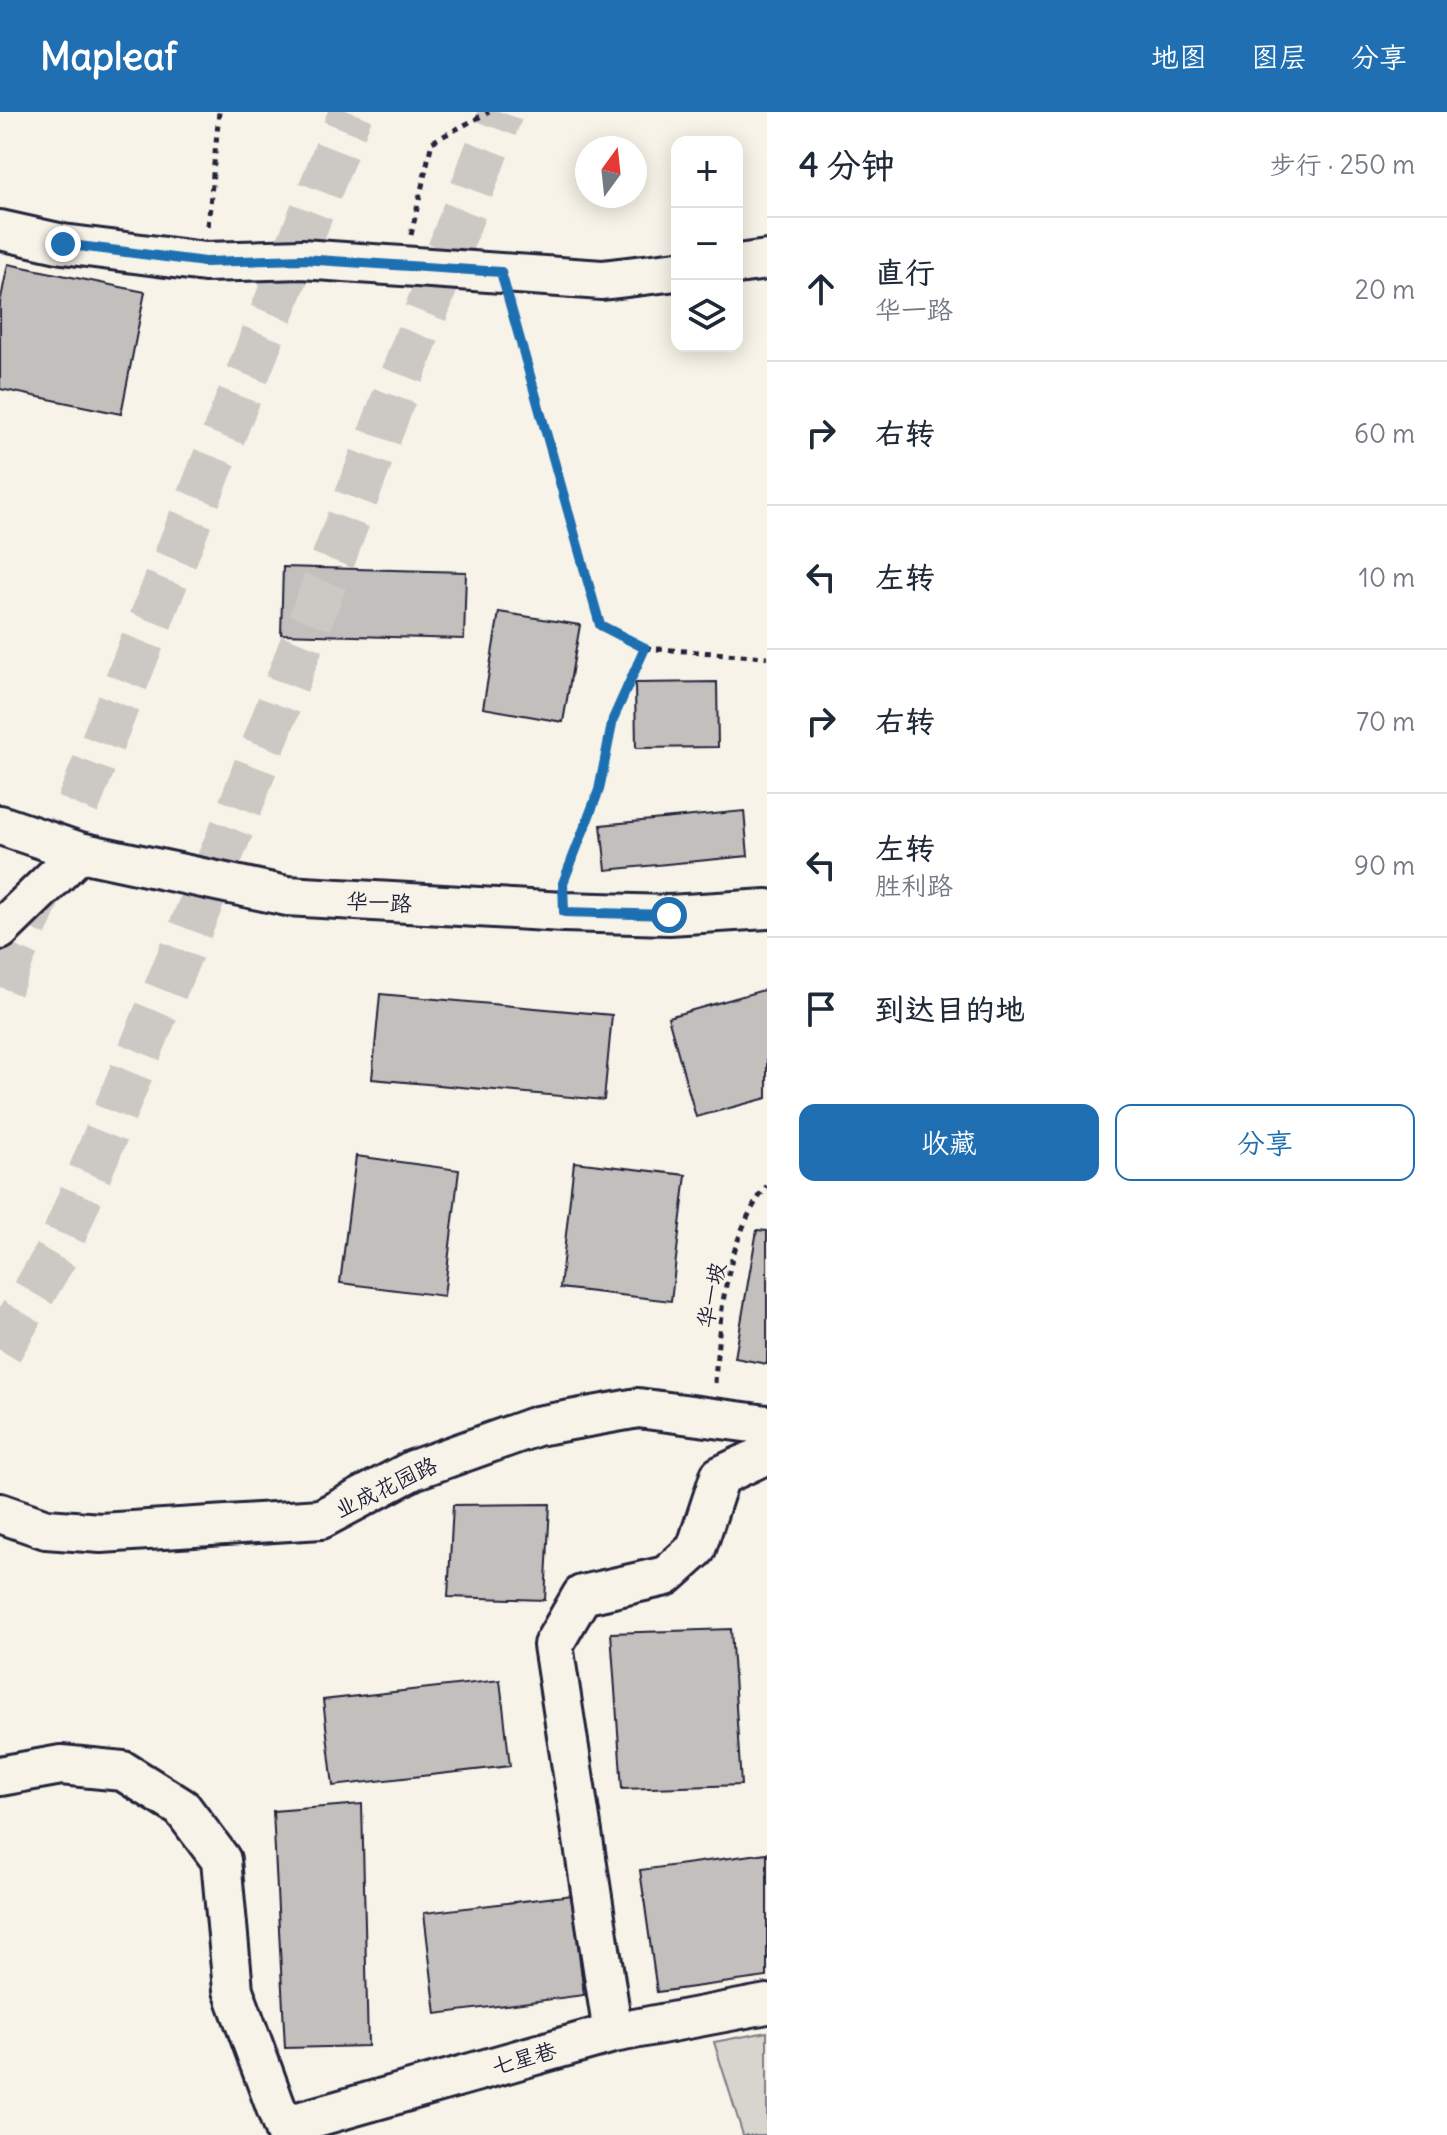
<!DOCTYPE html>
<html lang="zh">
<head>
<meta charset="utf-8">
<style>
	body { margin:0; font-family:Delius,"LXGW WenKai TC",sans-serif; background:#f2f2f3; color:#1f2937 }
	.controls { position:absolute; right:24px; top:24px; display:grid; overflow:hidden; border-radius:16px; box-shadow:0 4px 20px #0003 }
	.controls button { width:72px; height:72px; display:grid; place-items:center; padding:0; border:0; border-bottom:2px solid #e0e1e3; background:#fff; color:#1f2937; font:40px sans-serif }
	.compass { position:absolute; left:575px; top:24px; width:72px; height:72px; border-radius:50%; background:#fff; box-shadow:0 4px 20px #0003; rotate:15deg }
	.stop { position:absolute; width:24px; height:24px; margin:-18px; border:6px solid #1f6fb2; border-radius:50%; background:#fff }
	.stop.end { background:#1f6fb2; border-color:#fff; box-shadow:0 2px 8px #0008 }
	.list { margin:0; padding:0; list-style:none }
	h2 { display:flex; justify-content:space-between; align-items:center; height:104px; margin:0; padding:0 32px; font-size:34px }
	h2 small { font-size:26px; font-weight:400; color:#747a83 }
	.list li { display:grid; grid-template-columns:52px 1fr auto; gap:24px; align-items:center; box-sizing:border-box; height:144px; padding:0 32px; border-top:2px solid #e0e1e3 }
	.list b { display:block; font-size:30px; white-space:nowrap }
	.list p { margin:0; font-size:26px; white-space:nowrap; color:#747a83 }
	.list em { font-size:26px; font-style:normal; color:#747a83 }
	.actions { display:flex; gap:16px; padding:24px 32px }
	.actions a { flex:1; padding:18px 0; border:2px solid #1f6fb2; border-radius:16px; text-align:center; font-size:28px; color:#1f6fb2 }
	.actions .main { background:#1f6fb2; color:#fff }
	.icon { flex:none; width:44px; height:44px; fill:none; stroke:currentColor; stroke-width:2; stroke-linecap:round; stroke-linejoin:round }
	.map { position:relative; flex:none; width:767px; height:2023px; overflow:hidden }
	header { display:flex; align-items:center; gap:48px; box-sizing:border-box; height:112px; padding:0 40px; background:#1f6fb2; color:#fff }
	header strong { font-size:38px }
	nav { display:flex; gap:44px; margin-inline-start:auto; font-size:28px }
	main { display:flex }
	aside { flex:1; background:#fff }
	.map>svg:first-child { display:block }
	.green { fill:#d8d5cf; stroke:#7d7c85; stroke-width:2 }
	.building { fill:#c2bfbd; stroke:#22223b; stroke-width:2 }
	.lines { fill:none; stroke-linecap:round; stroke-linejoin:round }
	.highway-tunnel { stroke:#ccc9c5; stroke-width:44; stroke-dasharray:44 22; stroke-linecap:butt }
	.minor-casing { stroke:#22223b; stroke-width:44 }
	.path { stroke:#22223b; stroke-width:5; stroke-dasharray:6 6; stroke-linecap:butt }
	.minor { stroke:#f7f3e8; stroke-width:38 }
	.route { stroke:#1f6fb2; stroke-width:10 }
	.labels { text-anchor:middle; stroke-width:6; stroke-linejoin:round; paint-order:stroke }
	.street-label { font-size:22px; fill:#22223b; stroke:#f7f3e8 }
</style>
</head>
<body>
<header>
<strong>Mapleaf</strong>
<nav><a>地图</a><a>图层</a><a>分享</a></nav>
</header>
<main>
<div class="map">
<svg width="767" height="2023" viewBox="0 0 767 2023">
	<rect width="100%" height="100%" fill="#f7f3e8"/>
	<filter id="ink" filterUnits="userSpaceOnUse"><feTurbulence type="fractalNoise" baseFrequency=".0125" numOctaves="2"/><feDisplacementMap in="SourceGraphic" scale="16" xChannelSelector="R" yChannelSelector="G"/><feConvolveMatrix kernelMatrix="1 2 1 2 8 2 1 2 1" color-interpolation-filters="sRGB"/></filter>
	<g filter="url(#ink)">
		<path class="green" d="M 767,1920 L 767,2023 L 743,2023 L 714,1930 Z"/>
		<path class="building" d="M 8,152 L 145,180 L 121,302 L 0,277 L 0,191 Z
			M 283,455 L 466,460 L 464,527 L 281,522 Z
			M 499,500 L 580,513 L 563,610 L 483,596 Z
			M 717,570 L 718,635 L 636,636 L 635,571 Z
			M 744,699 L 748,744 L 606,758 L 601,713 Z
			M 767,877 L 767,986 L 696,1005 L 668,905 Z
			M 380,882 L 612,903 L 604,988 L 372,967 Z
			M 356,1044 L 459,1058 L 444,1184 L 340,1171 Z
			M 574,1050 L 686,1063 L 671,1189 L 560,1176 Z
			M 757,1118 L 767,1119 L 767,1252 L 735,1246 Z
			M 550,1392 L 545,1488 L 448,1485 L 453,1393 Z
			M 731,1517 L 741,1673 L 622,1677 L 611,1521 Z
			M 500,1568 L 510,1654 L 333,1674 L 323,1588 Z
			M 362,1692 L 368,1934 L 285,1936 L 273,1699 Z
			M 767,1741 L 767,1865 L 657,1880 L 640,1758 Z
			M 572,1783 L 584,1883 L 436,1902 L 424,1801 Z"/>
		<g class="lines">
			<path class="highway-tunnel" d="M 0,875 L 83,680 L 351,0
				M 0,1238 L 57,1141 L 237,704 L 501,0"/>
			<g class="minor-casing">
				<path id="minor" d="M 0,118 L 63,132 L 205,150 L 302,147 L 602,168 L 677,159
					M 737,152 L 767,148
					M 0,713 L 80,740 L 287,784 L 564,800 L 669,803 L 767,797
					M 0,818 L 80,740
					M 0,1401 L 46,1417 L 101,1421 L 321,1407 L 413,1358 L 537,1314 L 638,1296 L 767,1313
					M 0,1664 L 61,1653 L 123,1659 L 182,1696 L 221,1748 L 233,1878 L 286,2023
					M 613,1921 L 553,1533 L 582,1483 L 666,1464 L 696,1437 L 720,1364 L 767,1342
					M 284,2014 L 613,1921 L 767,1892"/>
			</g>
			<path class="path" d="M 208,114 L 219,0
				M 411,123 L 432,30 L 489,0
				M 511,196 L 600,513 L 645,536 L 613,607 L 599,678 L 565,767
				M 645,536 L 767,545
				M 715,1271 C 719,1207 726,1125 767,1074"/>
			<use href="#minor" class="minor"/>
		</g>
	</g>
	<g class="lines" filter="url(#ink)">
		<path class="route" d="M 63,132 L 205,150 L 302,147 L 501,160 L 600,513 L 645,536 L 613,607 L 599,678 L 563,771 L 564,800 L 669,803"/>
	</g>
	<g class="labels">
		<g class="street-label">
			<text transform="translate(379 790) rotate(3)" y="8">华一路</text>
			<text transform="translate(711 1183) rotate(-78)" y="8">华一坡</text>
			<text transform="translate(386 1375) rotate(-26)" y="8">业成花园路</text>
			<text transform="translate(524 1946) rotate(-16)" y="8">七星巷</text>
		</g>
	</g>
</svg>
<div class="controls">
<button>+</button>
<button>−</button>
<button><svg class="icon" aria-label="layers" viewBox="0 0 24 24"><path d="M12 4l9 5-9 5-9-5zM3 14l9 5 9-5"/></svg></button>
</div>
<svg class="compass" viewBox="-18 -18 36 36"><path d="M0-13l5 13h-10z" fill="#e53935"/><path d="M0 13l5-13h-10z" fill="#747a83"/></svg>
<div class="stop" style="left:669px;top:803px"></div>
<div class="stop end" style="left:63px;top:132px"></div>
</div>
<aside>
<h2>4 分钟<small>步行 · 250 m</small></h2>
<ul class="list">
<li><svg class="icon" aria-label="ahead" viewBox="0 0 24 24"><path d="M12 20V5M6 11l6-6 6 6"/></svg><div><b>直行</b><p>华一路</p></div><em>20 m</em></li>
<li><svg class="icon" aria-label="right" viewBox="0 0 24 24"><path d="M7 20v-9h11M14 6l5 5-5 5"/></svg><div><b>右转</b></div><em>60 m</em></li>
<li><svg class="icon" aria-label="left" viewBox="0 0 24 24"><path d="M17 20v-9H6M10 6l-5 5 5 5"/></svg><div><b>左转</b></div><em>10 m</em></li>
<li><svg class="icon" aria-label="right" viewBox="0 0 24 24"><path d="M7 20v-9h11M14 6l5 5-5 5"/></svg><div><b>右转</b></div><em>70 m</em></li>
<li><svg class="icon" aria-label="left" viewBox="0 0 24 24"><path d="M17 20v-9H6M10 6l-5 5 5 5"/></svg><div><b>左转</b><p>胜利路</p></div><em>90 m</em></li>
<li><svg class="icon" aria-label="arrive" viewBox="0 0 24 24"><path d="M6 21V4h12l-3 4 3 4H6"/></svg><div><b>到达目的地</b></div></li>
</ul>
<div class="actions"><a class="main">收藏</a><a>分享</a></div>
</aside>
</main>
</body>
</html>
